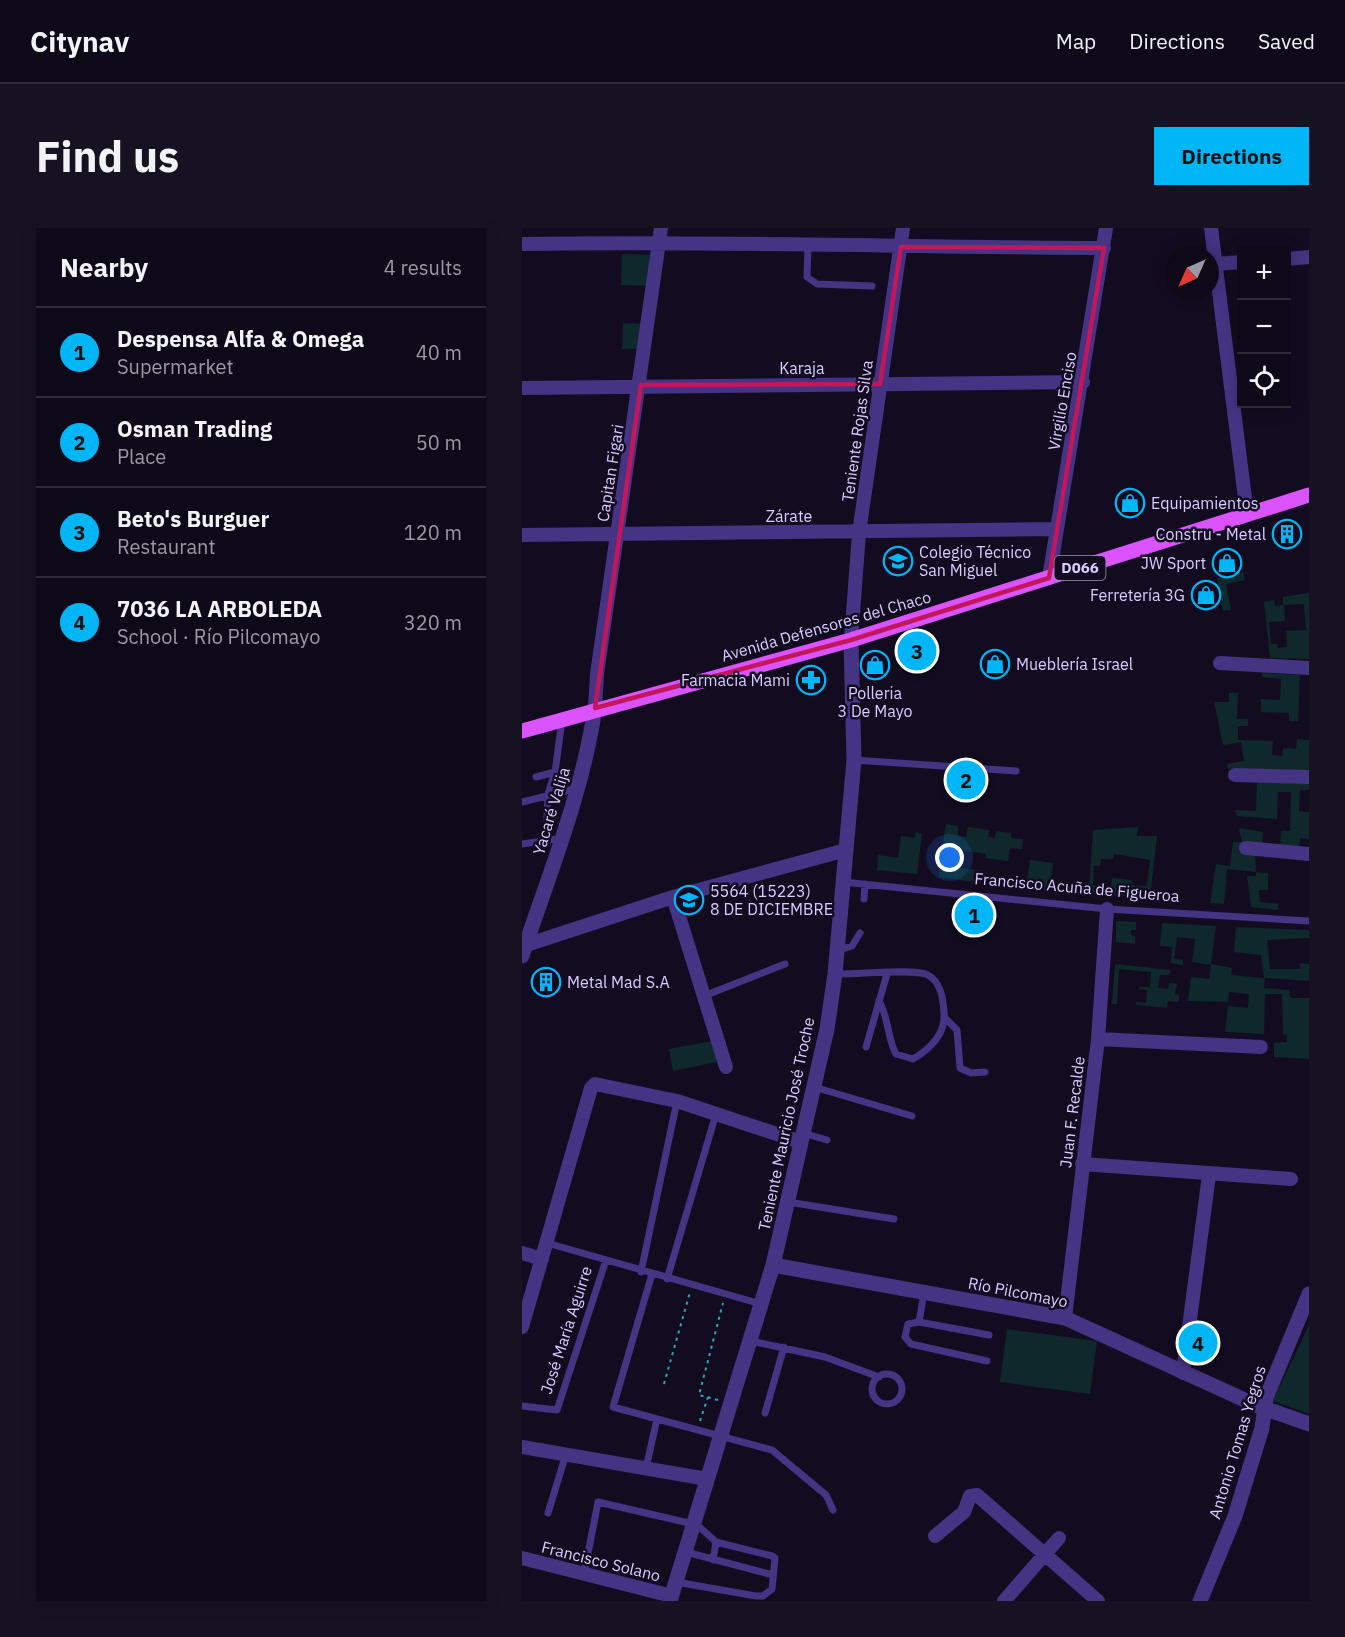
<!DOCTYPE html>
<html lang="en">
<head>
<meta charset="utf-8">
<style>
	body { margin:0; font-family:"IBM Plex Sans",sans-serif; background:#171222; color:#f1f3f6 }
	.controls { position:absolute; right:18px; top:18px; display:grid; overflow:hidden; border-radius:0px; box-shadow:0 3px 15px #0003 }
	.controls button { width:54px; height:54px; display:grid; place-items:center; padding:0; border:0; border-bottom:2px solid #2e2a38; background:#0e0919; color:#f1f3f6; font:30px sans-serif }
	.compass { position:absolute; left:643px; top:18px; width:54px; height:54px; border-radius:50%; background:#0e0919; box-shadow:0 3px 15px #0003; rotate:225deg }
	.you { position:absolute; left:428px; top:630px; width:21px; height:21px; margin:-15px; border:4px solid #fff; border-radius:50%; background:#1a73e8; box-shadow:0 0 0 9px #1a73e833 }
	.badge { display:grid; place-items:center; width:39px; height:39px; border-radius:50%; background:#00b6f7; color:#111; font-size:20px; font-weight:700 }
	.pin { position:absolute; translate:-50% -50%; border:3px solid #fff; box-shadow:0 2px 6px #0006 }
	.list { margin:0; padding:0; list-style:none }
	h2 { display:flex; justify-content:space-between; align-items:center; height:78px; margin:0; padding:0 24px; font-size:26px }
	h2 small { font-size:20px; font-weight:400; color:#9b9aa2 }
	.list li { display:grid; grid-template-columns:39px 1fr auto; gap:18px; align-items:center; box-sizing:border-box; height:90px; padding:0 24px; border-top:2px solid #2e2a38 }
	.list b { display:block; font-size:22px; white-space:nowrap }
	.list p { margin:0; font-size:20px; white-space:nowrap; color:#9b9aa2 }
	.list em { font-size:20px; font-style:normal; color:#9b9aa2 }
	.icon { flex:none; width:33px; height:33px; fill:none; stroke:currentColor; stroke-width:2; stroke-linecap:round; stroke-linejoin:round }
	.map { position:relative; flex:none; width:787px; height:1373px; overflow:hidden; border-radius:0px }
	header { display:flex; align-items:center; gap:36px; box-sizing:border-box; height:84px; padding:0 30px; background:#0e0919; border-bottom:2px solid #2e2a38 }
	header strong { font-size:28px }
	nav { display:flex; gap:33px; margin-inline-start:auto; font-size:21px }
	.intro { display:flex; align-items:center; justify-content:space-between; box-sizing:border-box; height:144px; padding:0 36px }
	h1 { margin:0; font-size:42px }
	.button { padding:15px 27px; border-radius:0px; background:#00b6f7; color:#111; font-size:21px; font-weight:700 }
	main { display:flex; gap:36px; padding:0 36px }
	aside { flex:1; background:#0e0919; border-radius:0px; box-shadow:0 3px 15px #0003 }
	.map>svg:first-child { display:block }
	.green { fill:#0e282b; fill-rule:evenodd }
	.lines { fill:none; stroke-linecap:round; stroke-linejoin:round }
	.path { stroke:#27a9b8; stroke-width:2; stroke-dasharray:3 4.5; stroke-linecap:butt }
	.service { stroke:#443483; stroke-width:7 }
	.minor { stroke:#443483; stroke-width:14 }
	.tertiary { stroke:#443483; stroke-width:15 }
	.primary { stroke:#db53ff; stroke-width:15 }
	.marked { fill:none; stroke:#c2185b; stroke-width:4.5; stroke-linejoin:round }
	.labels { text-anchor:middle; stroke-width:5; stroke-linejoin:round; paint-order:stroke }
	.shield { fill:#130c21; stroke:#9e92bc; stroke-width:1.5 }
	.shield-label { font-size:15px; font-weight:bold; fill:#daccff }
	.street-label { font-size:16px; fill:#daccff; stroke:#130c21 }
	.poi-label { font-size:16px; fill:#daccff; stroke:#130c21; text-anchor:start }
</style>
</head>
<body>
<header>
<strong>Citynav</strong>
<nav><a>Map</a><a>Directions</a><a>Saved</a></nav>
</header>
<div class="intro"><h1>Find us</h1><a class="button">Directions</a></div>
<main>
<aside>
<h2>Nearby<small>4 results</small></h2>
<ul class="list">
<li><span class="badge">1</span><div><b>Despensa Alfa &amp; Omega</b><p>Supermarket</p></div><em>40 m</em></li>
<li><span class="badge">2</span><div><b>Osman Trading</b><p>Place</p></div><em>50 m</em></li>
<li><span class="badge">3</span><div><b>Beto's Burguer</b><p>Restaurant</p></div><em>120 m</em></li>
<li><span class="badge">4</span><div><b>7036 LA ARBOLEDA</b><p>School · Río Pilcomayo</p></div><em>320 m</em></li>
</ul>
</aside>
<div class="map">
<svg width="787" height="1373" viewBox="0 0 787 1373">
	<rect width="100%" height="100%" fill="#130c21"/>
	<path class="green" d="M 100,26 L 132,27 L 131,58 L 99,57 Z
		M 101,95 L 121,96 L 121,121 L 100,121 Z
		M 721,344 L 723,352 L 704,356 L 709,382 L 701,383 L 695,350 Z
		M 787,365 L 787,431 L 748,430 L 742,374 L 752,372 L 753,378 L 761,377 L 761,369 ZM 782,376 L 784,402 L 764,403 L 765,419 L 756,420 L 755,416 L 749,416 L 747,394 L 763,393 L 762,377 Z
		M 740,445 L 778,447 L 776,493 L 767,493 L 767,485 L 739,484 L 739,471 L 758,472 L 759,451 L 740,449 Z
		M 707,465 L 716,465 L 715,491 L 726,491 L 726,498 L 716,498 L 716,512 L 751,513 L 750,527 L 760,528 L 761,520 L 774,521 L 775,511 L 787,512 L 787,543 L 706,541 L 705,536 L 722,533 L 719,514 L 701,517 L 692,474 L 707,474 Z
		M 735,553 L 787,554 L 787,562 L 778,562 L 777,583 L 787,584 L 787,611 L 778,610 L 777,622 L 758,620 L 759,603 L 768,603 L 769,564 L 756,564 L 755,591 L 715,588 L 713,582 L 734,583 Z
		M 424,596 L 436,598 L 436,608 L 444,609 L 446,599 L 467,602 L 466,609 L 473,610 L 474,603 L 489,605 L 489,610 L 501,611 L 500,621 L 488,620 L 486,633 L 464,630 L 464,626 L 420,620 Z
		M 616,599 L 615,608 L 635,608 L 628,670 L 547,664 L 547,660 L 567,661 L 571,602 ZM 592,626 L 628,632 L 625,658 L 610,657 L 610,652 L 590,650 L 589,658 L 571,657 L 572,638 L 578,638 L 579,631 L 591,631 Z
		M 717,600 L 741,604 L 740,618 L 733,625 L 734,644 L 746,645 L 746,662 L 737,662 L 738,674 L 757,676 L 756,682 L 729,679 L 725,648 L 734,648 L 734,644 L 705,641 L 702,676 L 688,675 L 694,636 L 708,638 L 711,614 L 720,614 Z
		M 394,604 L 400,606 L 395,646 L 355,642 L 356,627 L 376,630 L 379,608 L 393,610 Z
		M 508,632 L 531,635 L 528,663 L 504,661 Z
		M 418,637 L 462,643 L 462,653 L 483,655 L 482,658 L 417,649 Z
		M 594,693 L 614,694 L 614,702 L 609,702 L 609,707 L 613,708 L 613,716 L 594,714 Z
		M 640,695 L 694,698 L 689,736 L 710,740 L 709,747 L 742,750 L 739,727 L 712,724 L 714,699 L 787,702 L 787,710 L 745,712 L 748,741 L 778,741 L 778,735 L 787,736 L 787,753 L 743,750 L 742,760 L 767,762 L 768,770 L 787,770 L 787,831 L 752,829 L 752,815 L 765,814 L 765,807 L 761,806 L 760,766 L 743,766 L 742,806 L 703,804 L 706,778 L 726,780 L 727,766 L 707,764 L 706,774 L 666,773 L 669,749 L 687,751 L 689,737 L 670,734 L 673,711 L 655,709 L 652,731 L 661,732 L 661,737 L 649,735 L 650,719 L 638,718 Z
		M 593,736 L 649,742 L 647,747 L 638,747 L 636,760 L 646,761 L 647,755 L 655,756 L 653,766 L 657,767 L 657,774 L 646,773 L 645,780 L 614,777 L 614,774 L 624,775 L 625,762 L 617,761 L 617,759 L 628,759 L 629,744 L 597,741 L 595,776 L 590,776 Z
		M 191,813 L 195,834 L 151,843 L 147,821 Z
		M 787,1097 L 787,1186 L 751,1173 Z
		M 485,1101 L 575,1113 L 568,1166 L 478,1154 Z"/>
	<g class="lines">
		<path class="path" d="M 142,1156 L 168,1064
			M 196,1172 L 177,1167 L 201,1075
			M 178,1193 L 186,1169"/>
		<path class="service" d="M 286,18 L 285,49 L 295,56 L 350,58
			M 332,532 L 494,543
			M 14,549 L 33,544
			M 0,574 L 56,560
			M 24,610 L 26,566 L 33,544 L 40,492
			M 0,616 L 42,610
			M 321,654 L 585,681 L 787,693
			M 342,671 L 343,656
			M 317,722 L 330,718 L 338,705
			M 313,746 C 333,747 393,740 406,747 C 419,754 421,771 422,784 C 424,806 408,821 391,831 L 374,826 C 365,810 367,790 357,773
			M 182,768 L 263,736
			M 422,789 L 435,802 L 438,840 L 449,845 L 463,844
			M 344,819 L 365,746
			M 292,859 L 390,888
			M 281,905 L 305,912
			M 266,974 L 372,991
			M 25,1015 L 239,1076
			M 119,1044 L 155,873
			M 130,1046 L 91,1179 L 250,1222 L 304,1267 L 311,1282
			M 145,1051 L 194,886
			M 402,1065 L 397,1094 L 467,1107
			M 397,1094 L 386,1096 L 383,1109 L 389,1116 L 465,1133
			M 229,1113 L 303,1129 L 357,1149
			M350 1161a15 15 0 1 1 30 0a15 15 0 1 1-30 0Z
			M 0,1178 L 35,1182 L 84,1032
			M 243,1185 L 262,1119
			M 124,1240 L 135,1191
			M 26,1285 L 44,1226
			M 172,1294 L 194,1314
			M 164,1324 L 251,1347
			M 62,1346 L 76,1274 L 171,1296
			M 154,1354 L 234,1368 L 241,1368 L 250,1361 L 253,1330 L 250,1328 L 194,1314 L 191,1332"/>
		<path class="minor" d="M 689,0 L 725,286
			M 0,16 C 194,13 388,19 582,20
			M 764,31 L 787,29
			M 693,36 L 720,34
			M 0,160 L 561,154
			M 0,307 L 535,301
			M 527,350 L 584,0
			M 329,412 L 337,305 L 381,0
			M 698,435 L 787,440
			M 73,480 L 75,446 L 139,0
			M 713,547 L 787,549
			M 724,620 L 787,626
			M 151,669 L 204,839
			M 4,717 L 151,669 L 324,622
			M 576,811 L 739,819
			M 560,936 L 769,951
			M 0,1025 L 20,1031
			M 543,1090 L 576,811 L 585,681
			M 0,1099 L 69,860 L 73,856 L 155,873 L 279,914
			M 661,1145 L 687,947
			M 0,1219 L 185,1251
			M 413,1308 L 442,1284 L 448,1268 L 455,1267 L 576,1373
			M 0,1330 L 150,1368
			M 482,1373 L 537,1310"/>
		<path class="tertiary" d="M 0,728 C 27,646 60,567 73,480
			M 251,1037 L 543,1090 L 736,1178 L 787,1196
			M 148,1373 L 251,1037 L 305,801 L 313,746 L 332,532 L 329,412
			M 678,1373 L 713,1288 L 740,1200 L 744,1170 L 787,1066"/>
		<path class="primary" d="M 0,503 L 329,412 L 787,267"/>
	</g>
	<path class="marked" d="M 379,19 L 582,20 L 527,350 L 329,412 L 73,480 L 119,157 L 358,156 Z"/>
	<defs>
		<g id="shop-ring" transform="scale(1.5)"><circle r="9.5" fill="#130c21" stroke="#00b6f7" stroke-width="1.5"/><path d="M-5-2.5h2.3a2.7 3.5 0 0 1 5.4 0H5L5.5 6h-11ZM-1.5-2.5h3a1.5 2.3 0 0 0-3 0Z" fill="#00b6f7"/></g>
		<g id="building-ring" transform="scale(1.5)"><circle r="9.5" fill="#130c21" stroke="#00b6f7" stroke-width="1.5"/><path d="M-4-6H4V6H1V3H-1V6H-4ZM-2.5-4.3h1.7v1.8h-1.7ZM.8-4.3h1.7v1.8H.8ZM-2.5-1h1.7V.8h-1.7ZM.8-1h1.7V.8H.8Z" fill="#00b6f7"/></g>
		<g id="school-ring" transform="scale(1.5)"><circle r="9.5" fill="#130c21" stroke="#00b6f7" stroke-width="1.5"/><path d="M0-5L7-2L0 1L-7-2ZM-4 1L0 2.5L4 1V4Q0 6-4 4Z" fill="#00b6f7"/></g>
		<g id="pharmacy-ring" transform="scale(1.5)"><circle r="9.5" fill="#130c21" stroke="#00b6f7" stroke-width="1.5"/><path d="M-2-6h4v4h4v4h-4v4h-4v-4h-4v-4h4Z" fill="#00b6f7"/></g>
	</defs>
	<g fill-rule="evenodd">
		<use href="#shop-ring" x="608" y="275"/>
		<use href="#building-ring" x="765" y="306"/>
		<use href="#school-ring" x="376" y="333"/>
		<use href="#shop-ring" x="705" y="335"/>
		<use href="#shop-ring" x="684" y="367"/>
		<use href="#shop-ring" x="473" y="436"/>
		<use href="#shop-ring" x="353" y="437"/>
		<use href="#pharmacy-ring" x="289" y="452"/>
		<use href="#school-ring" x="167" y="672"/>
		<use href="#building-ring" x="24" y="754"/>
	</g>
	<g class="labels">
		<rect class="shield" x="532.5" y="328" width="51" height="24" rx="4.5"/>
		<g class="shield-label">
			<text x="558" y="345">D066</text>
		</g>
		<g class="street-label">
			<text x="280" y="146">Karaja</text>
			<text transform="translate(540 173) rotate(-80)" y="6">Virgilio Enciso</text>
			<text transform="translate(335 203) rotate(-82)" y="6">Teniente Rojas Silva</text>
			<text transform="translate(88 245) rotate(-81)" y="6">Capitan Figari</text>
			<text x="267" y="294">Zárate</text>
			<text transform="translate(304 398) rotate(-16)" y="6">Avenida Defensores del Chaco</text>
			<text transform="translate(29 583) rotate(-73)" y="6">Yacaré Valija</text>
			<text transform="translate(555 659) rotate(5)" y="6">Francisco Acuña de Figueroa</text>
			<text transform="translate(550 884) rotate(-83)" y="6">Juan F. Recalde</text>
			<text transform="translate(264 896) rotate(-78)" y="6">Teniente Mauricio José Troche</text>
			<text transform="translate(496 1064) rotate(11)" y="6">Río Pilcomayo</text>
			<text transform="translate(44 1102) rotate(-72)" y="6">José María Aguirre</text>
			<text transform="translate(715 1214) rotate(-73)" y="6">Antonio Tomas Yegros</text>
			<text transform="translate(79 1333) rotate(14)" y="6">Francisco Solano</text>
		</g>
		<g class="poi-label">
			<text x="629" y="281">Equipamientos</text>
			<text x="744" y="312" text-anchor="end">Constru - Metal</text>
			<text x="397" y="330">Colegio Técnico<tspan x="397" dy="18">San Miguel</tspan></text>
			<text x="684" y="341" text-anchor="end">JW Sport</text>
			<text x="663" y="373" text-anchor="end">Ferretería 3G</text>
			<text x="494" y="442">Mueblería Israel</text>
			<text x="268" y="458" text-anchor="end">Farmacia Mami</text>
			<text x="353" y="471" text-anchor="middle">Polleria<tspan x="353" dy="18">3 De Mayo</tspan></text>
			<text x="188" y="669">5564 (15223)<tspan x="188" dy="18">8 DE DICIEMBRE</tspan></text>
			<text x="45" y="760">Metal Mad S.A</text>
		</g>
	</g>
</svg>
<div class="controls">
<button>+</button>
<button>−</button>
<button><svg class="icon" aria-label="locate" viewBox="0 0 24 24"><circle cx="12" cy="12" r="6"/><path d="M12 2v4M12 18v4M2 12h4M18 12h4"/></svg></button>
</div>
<svg class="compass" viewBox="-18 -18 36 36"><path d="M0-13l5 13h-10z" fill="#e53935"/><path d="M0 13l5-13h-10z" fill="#9b9aa2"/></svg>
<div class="you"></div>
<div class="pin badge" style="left:452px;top:687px">1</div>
<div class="pin badge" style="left:444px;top:552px">2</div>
<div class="pin badge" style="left:395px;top:423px">3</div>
<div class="pin badge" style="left:676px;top:1115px">4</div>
</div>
</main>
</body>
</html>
